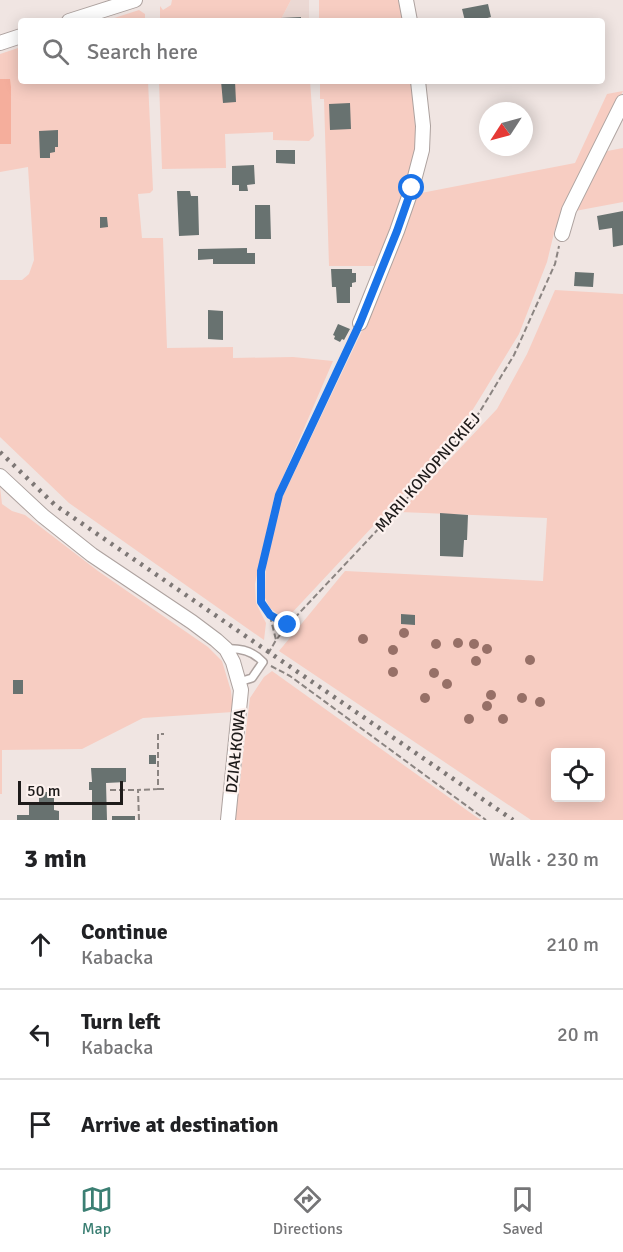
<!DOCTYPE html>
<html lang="en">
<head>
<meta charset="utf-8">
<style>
	body { margin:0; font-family:Signika,sans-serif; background:#f2f2f2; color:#202124 }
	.controls { position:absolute; right:18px; bottom:18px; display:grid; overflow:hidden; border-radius:6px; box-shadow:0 3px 15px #0003 }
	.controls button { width:54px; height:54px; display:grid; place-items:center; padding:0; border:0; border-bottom:2px solid #e0e0e0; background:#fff; color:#202124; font:30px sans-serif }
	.compass { position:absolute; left:479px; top:102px; width:54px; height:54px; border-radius:50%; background:#fff; box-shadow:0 3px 15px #0003; rotate:234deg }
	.scale { position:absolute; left:18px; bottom:15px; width:105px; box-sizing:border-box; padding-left:6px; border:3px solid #1e1b1a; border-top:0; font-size:16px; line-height:21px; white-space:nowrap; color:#1e1b1a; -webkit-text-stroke:4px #fdf2ef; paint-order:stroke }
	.stop { position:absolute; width:18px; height:18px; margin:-14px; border:4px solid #1a73e8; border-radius:50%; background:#fff }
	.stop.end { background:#1a73e8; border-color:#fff; box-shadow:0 2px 6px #0008 }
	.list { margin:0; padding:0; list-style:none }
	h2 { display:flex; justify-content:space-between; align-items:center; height:78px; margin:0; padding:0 24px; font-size:26px }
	h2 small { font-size:20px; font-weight:400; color:#757577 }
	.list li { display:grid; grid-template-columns:39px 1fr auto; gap:18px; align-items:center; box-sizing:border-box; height:90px; padding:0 24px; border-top:2px solid #e0e0e0 }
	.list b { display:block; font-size:22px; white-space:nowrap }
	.list p { margin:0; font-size:20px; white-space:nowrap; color:#757577 }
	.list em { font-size:20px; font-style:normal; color:#757577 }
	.icon { flex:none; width:33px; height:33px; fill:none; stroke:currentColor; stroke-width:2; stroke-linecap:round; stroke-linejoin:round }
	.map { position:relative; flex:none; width:623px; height:820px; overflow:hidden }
	.search { position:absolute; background:#fff; box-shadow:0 3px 15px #0003; left:18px; right:18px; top:18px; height:66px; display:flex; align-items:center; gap:15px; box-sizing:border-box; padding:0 21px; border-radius:6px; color:#757577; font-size:22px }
	.sheet { height:348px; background:#fff }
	nav { display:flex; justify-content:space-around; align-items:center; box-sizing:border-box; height:84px; border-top:2px solid #e0e0e0; background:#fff; font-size:16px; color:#757577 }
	nav a { display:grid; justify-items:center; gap:3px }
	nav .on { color:#3b7f73 }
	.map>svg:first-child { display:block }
	.built { fill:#ebd8d3 }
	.green { fill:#f7cdc2; fill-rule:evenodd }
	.water { fill:#f5ae9c }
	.building { fill:#687270 }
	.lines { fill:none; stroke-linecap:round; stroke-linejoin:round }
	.service-casing { stroke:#ada29f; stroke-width:10 }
	.minor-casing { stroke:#ada29f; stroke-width:16 }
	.path { stroke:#8b8481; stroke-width:2; stroke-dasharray:6 3; stroke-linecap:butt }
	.service { stroke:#fff; stroke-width:7 }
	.minor { stroke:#fff; stroke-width:14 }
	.rail { stroke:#7d7775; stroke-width:4.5; stroke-dasharray:3 6; stroke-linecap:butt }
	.tree { fill:#977067 }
	.route { stroke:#1a73e8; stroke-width:8 }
	.labels { text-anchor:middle; stroke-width:4.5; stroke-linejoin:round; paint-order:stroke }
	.street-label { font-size:16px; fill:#1e1b1a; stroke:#fdf2ef }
</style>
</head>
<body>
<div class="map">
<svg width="623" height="820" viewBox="0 0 623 820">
	<rect width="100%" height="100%" fill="#f0e5e2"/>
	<path class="built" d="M 291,0 L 309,0 L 309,21 L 280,21 Z"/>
	<path class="green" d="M 172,0 L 291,0 L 280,21 L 160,21 L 160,6 L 163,10 L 171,5 Z
		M 319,0 L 400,0 L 404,21 L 319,21 Z
		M 139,10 L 145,14 L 145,21 L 105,21 Z
		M 21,47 L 21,81 L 148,81 L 153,190 L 150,193 L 138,194 L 142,238 L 163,238 L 167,348 L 233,347 L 233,358 L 293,357 L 333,361 L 274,498 L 255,584 L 256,603 L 266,623 L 264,640 L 69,503 L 0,437 L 0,280 L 22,280 L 29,274 L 34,260 L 28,167 L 0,172 L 0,54 Z
		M 159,81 L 310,81 L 314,136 L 309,141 L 273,140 L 273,132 L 225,134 L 226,168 L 162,169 Z
		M 320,81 L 412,81 L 417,156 L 378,266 L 329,266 L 324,99 L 320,99 Z
		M 623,91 L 555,229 L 547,262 L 519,334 L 480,398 L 462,427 L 405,492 L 289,616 L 282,617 L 270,608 L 265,598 L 266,563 L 281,500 L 372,310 L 416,194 L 575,163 L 607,94 Z
		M 623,148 L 623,202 L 575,211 L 602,152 Z
		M 555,290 L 623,294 L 623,820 L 531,820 L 279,651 L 345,571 L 543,581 L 547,518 L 400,512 L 497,409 L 527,354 ZM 556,752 L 600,752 L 600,798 L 556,798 Z
		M 0,487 L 2,504 L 12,511 L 25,515 L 98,571 L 208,647 L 222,661 L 231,691 L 233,712 L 143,718 L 82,749 L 2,750 L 2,794 L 0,794 Z
		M 272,671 L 475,816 L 481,820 L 235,820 L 250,698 L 264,677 Z"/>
	<path class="water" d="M 0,79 L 10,79 L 11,87 L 11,144 L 0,144 Z"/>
	<path class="building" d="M 488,4 L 491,17 L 484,19 L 484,21 L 465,21 L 462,9 Z
		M 301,17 L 301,21 L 280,21 L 280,18 Z
		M 221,81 L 235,81 L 236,102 L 223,103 Z
		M 350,103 L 351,129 L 330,130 L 329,104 Z
		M 58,130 L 58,147 L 55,147 L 55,152 L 50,153 L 50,158 L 40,158 L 39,131 Z
		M 276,150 L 295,150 L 295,164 L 276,163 Z
		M 254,165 L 255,184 L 247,185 L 248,191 L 239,191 L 239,185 L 232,185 L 232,166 Z
		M 177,191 L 190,191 L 191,196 L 198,196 L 199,235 L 179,236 Z
		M 255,205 L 270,205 L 271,239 L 255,239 Z
		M 623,211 L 623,245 L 613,247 L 612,228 L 599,230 L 597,216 Z
		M 100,217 L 107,217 L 108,227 L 100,228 Z
		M 247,248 L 247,253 L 255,253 L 255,264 L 213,264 L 213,259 L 198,260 L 198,249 Z
		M 331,269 L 352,269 L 352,273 L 356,273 L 356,282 L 352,283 L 352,287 L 350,287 L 350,303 L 337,303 L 336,287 L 332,287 Z
		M 575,272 L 594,273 L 593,287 L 574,286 Z
		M 208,310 L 223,311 L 223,340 L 208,339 Z
		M 338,324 L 350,329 L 344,340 L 342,339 L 340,342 L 334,339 L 335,336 L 333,335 Z
		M 440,513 L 468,515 L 467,540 L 464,540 L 463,557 L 440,556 Z
		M 401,614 L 415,615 L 415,625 L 401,624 Z
		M 13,680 L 23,680 L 23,694 L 13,694 Z
		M 149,755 L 156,755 L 156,764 L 149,764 Z
		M 91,768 L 126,768 L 126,782 L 106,783 L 107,820 L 92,820 L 92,790 L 89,790 L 89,782 L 92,782 Z
		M 39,792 L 54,792 L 54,810 L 59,811 L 59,820 L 17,820 L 17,815 L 29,815 L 29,802 L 39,802 Z
		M 112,816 L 135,816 L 135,820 L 112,820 Z"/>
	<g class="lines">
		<g class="service-casing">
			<path id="service" d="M 226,649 C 240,648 253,651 263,662 L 252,678 L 239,682"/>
		</g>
		<g class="minor-casing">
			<path id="minor" d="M 406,0 L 410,21
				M 69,21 L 135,0
				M 0,43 L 21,36
				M 562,234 L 569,210 L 623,102
				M 360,323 L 397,231 L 412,188 L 422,150 L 423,126 L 418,81
				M 0,476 L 43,516 L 92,555 L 192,622 L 216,640 L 226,649 L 233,662 L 241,690 L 228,820"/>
		</g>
		<path class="path" d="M 270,616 L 276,640
			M 288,625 L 270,615 L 261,602 L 261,571 L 279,495 L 354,334
			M 268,654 L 276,640 L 288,625 L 430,474 L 479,413 L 514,355 L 555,264 L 559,246
			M 271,666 L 290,676 L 486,820
			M 158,789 L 165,789
			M 110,790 L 138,790
			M 139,820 L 138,790 L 158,789 L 158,734 L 164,734"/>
		<use href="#service" class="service"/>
		<use href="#minor" class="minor"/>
		<path class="rail" d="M 0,452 L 55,505 L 513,820"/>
	</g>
	<g class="tree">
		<circle cx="404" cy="633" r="5"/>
		<circle cx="363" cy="639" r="5"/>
		<circle cx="458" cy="643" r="5"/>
		<circle cx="436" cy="644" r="5"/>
		<circle cx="474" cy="644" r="5"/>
		<circle cx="487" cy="649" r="5"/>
		<circle cx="393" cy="650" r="5"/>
		<circle cx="530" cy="660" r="5"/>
		<circle cx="476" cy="661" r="5"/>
		<circle cx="393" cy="672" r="5"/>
		<circle cx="434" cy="673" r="5"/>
		<circle cx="447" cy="684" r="5"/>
		<circle cx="491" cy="695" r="5"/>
		<circle cx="425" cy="698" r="5"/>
		<circle cx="522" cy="698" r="5"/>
		<circle cx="540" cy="702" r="5"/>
		<circle cx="487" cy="706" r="5"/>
		<circle cx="469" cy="719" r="5"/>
		<circle cx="503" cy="719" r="5"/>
	</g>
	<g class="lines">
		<path class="route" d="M 288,625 L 270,615 L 261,602 L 261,571 L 279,495 L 360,323 L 397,231 L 412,188"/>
	</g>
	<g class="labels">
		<g class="street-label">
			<text transform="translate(427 472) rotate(-49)" y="6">MARII KONOPNICKIEJ</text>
			<text transform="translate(235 751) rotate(-84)" y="6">DZIAŁKOWA</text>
		</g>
	</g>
</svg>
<div class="controls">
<button><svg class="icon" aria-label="locate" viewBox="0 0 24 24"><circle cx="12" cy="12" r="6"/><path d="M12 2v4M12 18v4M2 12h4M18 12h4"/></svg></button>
</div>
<svg class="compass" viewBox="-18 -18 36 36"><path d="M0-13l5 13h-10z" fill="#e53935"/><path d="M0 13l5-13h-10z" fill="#757577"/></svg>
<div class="scale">50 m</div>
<div class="stop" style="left:412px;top:188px"></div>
<div class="stop end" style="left:288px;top:625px"></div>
<div class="search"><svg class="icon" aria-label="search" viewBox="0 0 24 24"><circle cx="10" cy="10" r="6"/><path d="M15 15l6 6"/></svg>Search here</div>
</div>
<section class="sheet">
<h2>3 min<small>Walk · 230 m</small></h2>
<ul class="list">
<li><svg class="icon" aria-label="ahead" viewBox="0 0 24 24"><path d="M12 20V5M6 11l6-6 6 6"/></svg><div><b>Continue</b><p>Kabacka</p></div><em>210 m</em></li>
<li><svg class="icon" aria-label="left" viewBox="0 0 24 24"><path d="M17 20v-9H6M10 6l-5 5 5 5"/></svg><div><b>Turn left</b><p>Kabacka</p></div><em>20 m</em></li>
<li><svg class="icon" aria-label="arrive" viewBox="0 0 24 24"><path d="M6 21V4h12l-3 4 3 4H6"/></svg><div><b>Arrive at destination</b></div></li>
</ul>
</section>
<nav>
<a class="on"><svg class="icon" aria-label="map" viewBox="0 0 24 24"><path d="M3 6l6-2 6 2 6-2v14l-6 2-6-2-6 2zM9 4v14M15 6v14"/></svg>Map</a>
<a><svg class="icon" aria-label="directions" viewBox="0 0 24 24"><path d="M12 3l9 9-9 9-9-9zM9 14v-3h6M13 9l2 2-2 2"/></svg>Directions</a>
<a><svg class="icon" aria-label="saved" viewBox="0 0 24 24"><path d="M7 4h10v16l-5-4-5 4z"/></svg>Saved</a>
</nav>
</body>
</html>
